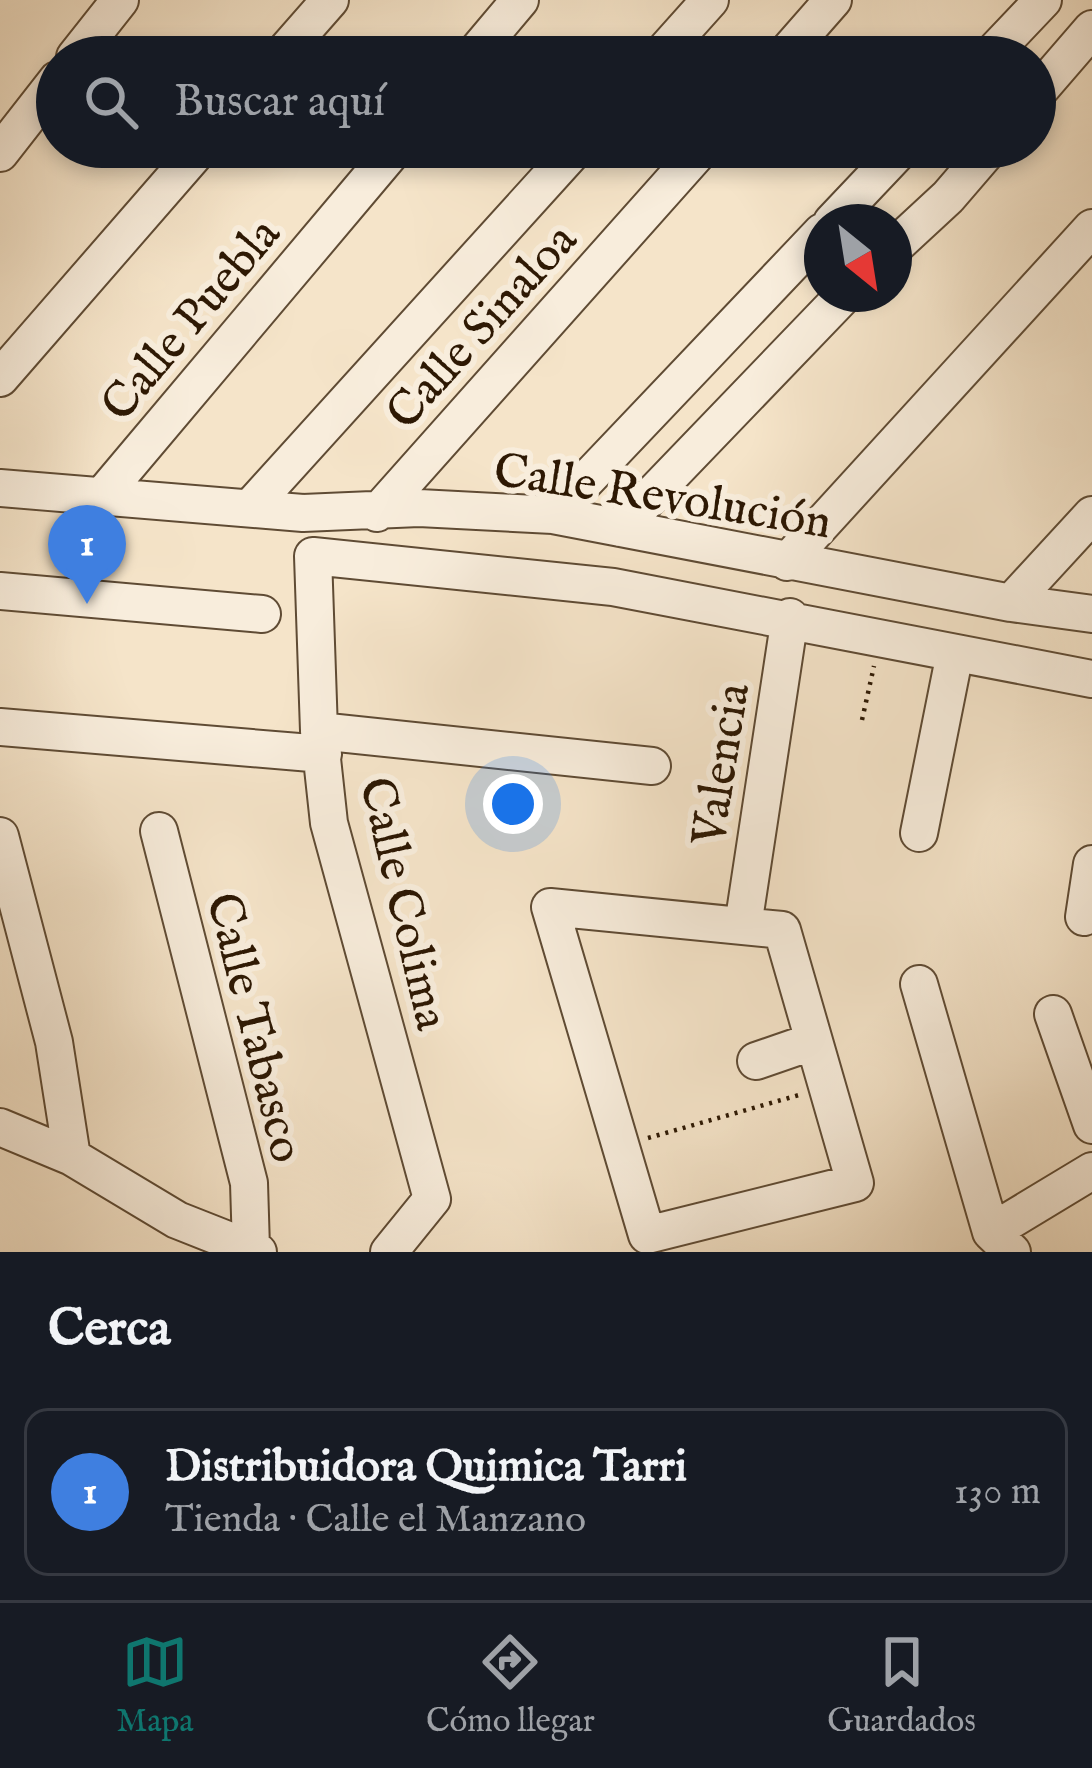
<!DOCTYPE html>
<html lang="es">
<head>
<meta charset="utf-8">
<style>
	body { margin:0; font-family:"IM FELL English",serif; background:#242831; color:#f1f3f6 }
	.compass { position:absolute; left:804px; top:204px; width:108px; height:108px; border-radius:50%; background:#171b24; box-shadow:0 6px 18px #0003; rotate:150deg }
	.you { position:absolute; left:513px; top:804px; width:42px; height:42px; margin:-30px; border:9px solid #fff; border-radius:50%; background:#1a73e8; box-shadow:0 0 0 18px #1a73e833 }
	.badge { display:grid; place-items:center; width:78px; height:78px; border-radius:50%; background:#0f766e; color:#fff; font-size:39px; font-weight:700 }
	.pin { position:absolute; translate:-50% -99px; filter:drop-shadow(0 3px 6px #0008) }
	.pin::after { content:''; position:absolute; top:63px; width:42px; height:36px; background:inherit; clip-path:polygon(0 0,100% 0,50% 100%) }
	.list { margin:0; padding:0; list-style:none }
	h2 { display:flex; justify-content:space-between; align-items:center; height:156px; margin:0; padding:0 48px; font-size:51px }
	h2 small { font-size:39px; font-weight:400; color:#9ea1a6 }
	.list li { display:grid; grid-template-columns:78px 1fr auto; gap:36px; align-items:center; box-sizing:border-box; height:168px; margin:0 24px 24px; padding:0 24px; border:3px solid #363941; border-radius:24px }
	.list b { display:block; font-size:45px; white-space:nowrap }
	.list p { margin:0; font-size:39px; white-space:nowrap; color:#9ea1a6 }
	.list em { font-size:39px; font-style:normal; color:#9ea1a6 }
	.icon { flex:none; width:66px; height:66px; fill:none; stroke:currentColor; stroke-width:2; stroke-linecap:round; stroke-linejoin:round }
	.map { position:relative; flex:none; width:1092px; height:1252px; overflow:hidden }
	.search { position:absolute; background:#171b24; box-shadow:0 6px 18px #0003; left:36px; right:36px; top:36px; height:132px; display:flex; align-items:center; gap:30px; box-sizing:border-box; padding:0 42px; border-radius:66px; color:#9ea1a6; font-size:45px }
	.sheet { height:348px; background:#171b24 }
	nav { display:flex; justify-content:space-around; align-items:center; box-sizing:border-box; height:168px; border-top:3px solid #363941; background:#171b24; font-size:33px; color:#9ea1a6 }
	nav a { display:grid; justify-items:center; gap:6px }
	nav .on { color:#0f766e }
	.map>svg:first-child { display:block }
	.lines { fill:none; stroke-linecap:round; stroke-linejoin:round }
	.minor-casing { stroke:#5f4b34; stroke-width:40 }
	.path { stroke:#2d1803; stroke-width:4.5; stroke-dasharray:3 6; stroke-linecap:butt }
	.minor { stroke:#f8eddc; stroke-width:36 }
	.labels { text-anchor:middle; stroke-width:12; stroke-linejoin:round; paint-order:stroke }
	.street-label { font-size:48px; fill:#2d1803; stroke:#f8eddc }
</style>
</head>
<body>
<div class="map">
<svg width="1092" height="1252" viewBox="0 0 1092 1252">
	<rect width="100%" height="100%" fill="#f5e4c9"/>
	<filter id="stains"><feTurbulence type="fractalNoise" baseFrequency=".00167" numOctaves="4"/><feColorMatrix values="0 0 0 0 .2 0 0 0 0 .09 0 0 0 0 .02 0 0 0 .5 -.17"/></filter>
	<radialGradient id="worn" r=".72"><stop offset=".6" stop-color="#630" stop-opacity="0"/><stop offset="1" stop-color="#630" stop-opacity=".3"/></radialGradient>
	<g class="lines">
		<g class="minor-casing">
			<path id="minor" d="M 75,57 L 120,0
				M 280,57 L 330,0
				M 472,57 L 520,0
				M 659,57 L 710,0
				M 783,57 L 833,0
				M 989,57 L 1043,0
				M 1035,95 L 1092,29
				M 0,153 L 57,80
				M 832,222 L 903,147
				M 894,247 L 948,197 L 991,147
				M 0,378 L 201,147
				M 0,488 L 303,513 L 419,508 L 553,515 L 1011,603 L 1092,614
				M 102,496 L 396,147
				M 250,508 L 577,147
				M 377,513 L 703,147
				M 553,515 L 822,232
				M 620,528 L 845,294
				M 787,562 L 1092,228
				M 0,591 L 262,614
				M 1011,603 L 1092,515
				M 0,727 L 323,754
				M 319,731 L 652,766
				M 159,831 L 249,1183 L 251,1248
				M 919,833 L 955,653
				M 0,836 L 54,1042 L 72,1157
				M 550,907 L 782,930 L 855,1183 L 647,1235 Z
				M 1084,917 L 1092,864
				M 743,926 L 790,617
				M 919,984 L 991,1232 L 1012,1252
				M 1053,1014 L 1092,1125
				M 756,1061 L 814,1041
				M 0,1127 L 72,1157 L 177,1220 L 258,1252
				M 991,1232 L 1092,1171
				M 389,1252 L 432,1199 L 329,823 L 319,731 L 313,556 L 613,587 L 1092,679"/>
		</g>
		<path class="path" d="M 862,720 L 874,666
			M 648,1138 L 799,1095"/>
		<use href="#minor" class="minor"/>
	</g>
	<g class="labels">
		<g class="street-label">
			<text transform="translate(189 318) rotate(-50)" y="17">Calle Puebla</text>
			<text transform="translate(480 325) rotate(-48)" y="17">Calle Sinaloa</text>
			<text transform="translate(663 494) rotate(9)" y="17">Calle Revolución</text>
			<text transform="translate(719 764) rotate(-81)" y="17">Valencia</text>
			<text transform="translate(406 903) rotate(77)" y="17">Calle Colima</text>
			<text transform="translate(257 1027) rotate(76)" y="17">Calle Tabasco</text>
		</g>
	</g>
	<rect width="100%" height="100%" filter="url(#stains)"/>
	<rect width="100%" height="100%" fill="url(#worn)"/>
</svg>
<svg class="compass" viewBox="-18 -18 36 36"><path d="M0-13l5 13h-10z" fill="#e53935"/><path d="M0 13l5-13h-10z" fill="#9ea1a6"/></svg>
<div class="you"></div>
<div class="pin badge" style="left:87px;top:604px;background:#3f7fe0">1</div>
<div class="search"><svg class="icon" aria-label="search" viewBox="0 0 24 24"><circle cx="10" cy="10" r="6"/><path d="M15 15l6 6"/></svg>Buscar aquí</div>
</div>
<section class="sheet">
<h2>Cerca<small></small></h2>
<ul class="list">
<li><span class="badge" style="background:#3f7fe0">1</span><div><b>Distribuidora Quimica Tarri</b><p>Tienda · Calle el Manzano</p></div><em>130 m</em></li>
</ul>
</section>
<nav>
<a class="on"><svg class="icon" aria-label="map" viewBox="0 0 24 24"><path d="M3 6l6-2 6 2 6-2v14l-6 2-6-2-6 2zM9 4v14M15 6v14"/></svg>Mapa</a>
<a><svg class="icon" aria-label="directions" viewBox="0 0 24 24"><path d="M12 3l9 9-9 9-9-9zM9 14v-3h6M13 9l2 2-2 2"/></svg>Cómo llegar</a>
<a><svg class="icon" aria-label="saved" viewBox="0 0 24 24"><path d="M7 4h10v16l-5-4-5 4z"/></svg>Guardados</a>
</nav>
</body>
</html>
